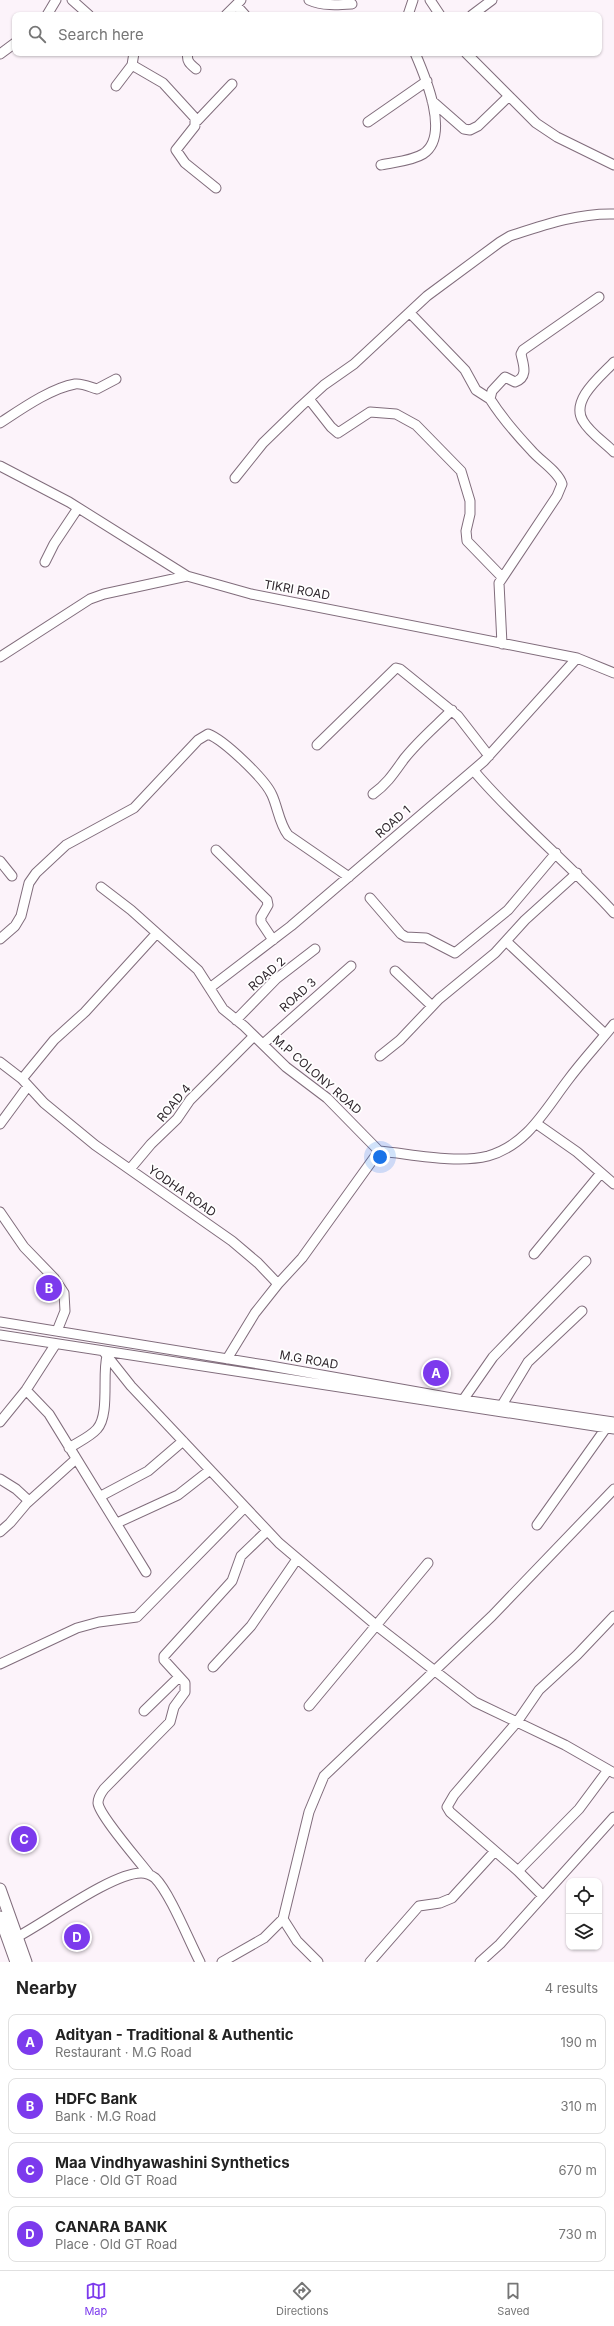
<!DOCTYPE html>
<html lang="en">
<head>
<meta charset="utf-8">
<style>
	body { margin:0; font-family:Inter,sans-serif; background:#f6f6f6; color:#222 }
	.controls { position:absolute; right:12px; bottom:12px; display:grid; overflow:hidden; border-radius:8px; box-shadow:0 1px 3px #0004 }
	.controls button { width:36px; height:36px; display:grid; place-items:center; padding:0; border:0; border-bottom:1px solid #e0e0e0; background:#fff; color:#222; font:20px sans-serif }
	.you { position:absolute; left:380px; top:1157px; width:14px; height:14px; margin:-10px; border:3px solid #fff; border-radius:50%; background:#1a73e8; box-shadow:0 0 0 6px #1a73e833 }
	.badge { display:grid; place-items:center; width:26px; height:26px; border-radius:50%; background:#7c3aed; color:#fff; font-size:13px; font-weight:700 }
	.pin { position:absolute; translate:-50% -50%; border:2px solid #fff; box-shadow:0 1px 4px #0006 }
	.list { margin:0; padding:0; list-style:none }
	h2 { display:flex; justify-content:space-between; align-items:center; height:52px; margin:0; padding:0 16px; font-size:17px }
	h2 small { font-size:13px; font-weight:400; color:#767676 }
	.list li { display:grid; grid-template-columns:26px 1fr auto; gap:12px; align-items:center; box-sizing:border-box; height:56px; margin:0 8px 8px; padding:0 8px; border:1px solid #e0e0e0; border-radius:8px }
	.list b { display:block; font-size:15px; white-space:nowrap }
	.list p { margin:0; font-size:13px; white-space:nowrap; color:#767676 }
	.list em { font-size:13px; font-style:normal; color:#767676 }
	.icon { flex:none; width:22px; height:22px; fill:none; stroke:currentColor; stroke-width:2; stroke-linecap:round; stroke-linejoin:round }
	.map { position:relative; flex:none; width:614px; height:1962px; overflow:hidden }
	.search { position:absolute; background:#fff; box-shadow:0 1px 3px #0004; left:12px; right:12px; top:12px; height:44px; display:flex; align-items:center; gap:10px; box-sizing:border-box; padding:0 14px; border-radius:8px; color:#767676; font-size:15px }
	.sheet { height:308px; background:#fff }
	nav { display:flex; justify-content:space-around; align-items:center; box-sizing:border-box; height:56px; border-top:1px solid #e0e0e0; background:#fff; font-size:11px; color:#767676 }
	nav a { display:grid; justify-items:center; gap:2px }
	nav .on { color:#7c3aed }
	.map>svg:first-child { display:block }
	.lines { fill:none; stroke-linecap:round; stroke-linejoin:round }
	.minor-casing { stroke:#816d7c; stroke-width:11 }
	.major-casing { stroke:#816d7c; stroke-width:13 }
	.minor { stroke:#fff; stroke-width:9 }
	.major { stroke:#fff; stroke-width:11 }
	.labels { text-anchor:middle; stroke-width:3.5; stroke-linejoin:round; paint-order:stroke }
	.street-label { font-size:12px; fill:#30272e; stroke:#fff }
</style>
</head>
<body>
<div class="map">
<svg width="614" height="1962" viewBox="0 0 614 1962">
	<rect width="100%" height="100%" fill="#fcf3fa"/>
	<g class="lines">
		<g class="minor-casing">
			<path id="minor" d="M 72,0 L 89,15
				M 309,0 C 323,6 337,5 352,4
				M 430,0 L 440,15
				M 236,5 L 245,15
				M 47,15 L 56,0
				M 226,15 L 241,0
				M 408,15 L 413,0
				M 472,15 L 492,0
				M 188,53 C 186,61 190,64 196,69
				M 466,53 L 536,123 L 557,137 L 614,165
				M 0,54 L 15,43
				M 132,65 L 163,83 L 195,118 L 195,126 L 176,150 L 185,163 L 216,188
				M 116,86 L 132,65 L 134,53
				M 432,101 L 464,129 L 470,130 L 478,126 L 509,96
				M 197,121 L 232,84
				M 368,122 L 427,81
				M 381,165 C 394,162 412,161 423,154 C 451,136 425,76 415,53
				M 410,313 L 465,370 L 476,390 L 490,399
				M 614,362 C 601,376 570,400 583,421 C 590,433 604,442 614,452
				M 309,399 L 331,427 L 338,433 L 370,412 L 396,414 L 416,425 L 461,471 L 470,501 L 470,514 L 466,531 L 467,541 L 502,577
				M 0,423 C 20,410 51,388 75,384 C 82,383 90,387 97,389 L 116,379
				M 0,466 L 69,502 L 187,576 L 251,594 L 577,658 L 614,673
				M 235,478 L 263,443 L 300,407 L 324,385 L 354,364 L 427,296 L 500,242 L 510,236 C 544,225 578,213 614,214
				M 45,562 L 54,544 L 78,508
				M 502,644 L 499,583 L 557,496 L 562,484 C 558,471 540,461 531,450 C 516,434 502,418 490,399 L 492,391 L 505,377 L 515,382 C 529,377 523,364 521,354 L 523,350 L 599,297
				M 0,657 L 90,599 L 104,594 L 187,576
				M 317,745 L 396,668 L 400,669 L 458,716 L 489,756
				M 474,771 C 516,821 569,863 614,913
				M 373,794 C 387,784 394,773 404,759 C 418,741 436,726 452,710
				M 216,850 L 267,900 L 268,905 L 261,917 L 261,922 L 273,940
				M 0,861 L 12,876
				M 101,887 L 131,910 L 198,970 L 223,1009 L 244,1026 L 286,1067 L 327,1098 L 379,1151 L 302,1258 L 278,1284
				M 370,898 L 401,934 L 406,937 L 426,938 L 455,953 L 508,910 L 556,853
				M 0,939 L 15,926 L 21,916 L 29,883 L 36,873 L 66,845 L 134,808 L 198,740 L 208,734 C 224,740 265,779 272,795 C 278,808 279,823 288,835 L 349,877
				M 507,942 L 605,1034
				M 395,971 L 432,1006
				M 211,987 L 291,926 L 484,761 L 577,658
				M 236,1020 L 276,979 L 315,949
				M 263,1044 L 351,966
				M 380,1056 L 400,1040 L 439,999 L 495,953 L 525,920 L 577,873
				M 0,1062 L 22,1079 L 44,1103 L 95,1145 L 232,1241 L 258,1263 L 278,1284 L 255,1313 L 227,1359
				M 22,1079 L 54,1040 L 85,1012 L 156,934
				M 0,1124 L 28,1086
				M 537,1124 L 577,1152 L 614,1184
				M 379,1151 C 412,1154 456,1164 488,1156 C 527,1145 545,1110 568,1080 C 582,1061 599,1043 614,1024
				M 130,1169 L 151,1144 L 177,1119 L 190,1100 L 254,1036
				M 0,1212 L 24,1247 L 54,1278 L 64,1293 L 65,1311 L 57,1331
				M 534,1254 L 601,1173
				M 0,1322 L 265,1365 L 463,1400 L 614,1422
				M 0,1335 L 614,1429
				M 104,1352 L 131,1386 L 279,1543 L 377,1626 L 475,1702 L 565,1745 L 614,1773
				M 26,1390 L 49,1414 L 146,1572
				M 463,1400 L 493,1357 L 586,1261
				M 502,1405 L 528,1362 L 582,1311
				M 0,1422 L 26,1390 L 55,1345
				M 69,1448 C 78,1442 90,1437 97,1429 C 110,1415 102,1374 107,1356
				M 0,1479 L 16,1489 L 29,1501
				M 101,1496 L 148,1471 L 183,1441
				M 117,1523 L 178,1495 L 210,1470
				M 537,1525 L 606,1428
				M 0,1532 L 10,1523 L 26,1504 L 76,1459
				M 0,1664 L 77,1628 L 99,1622 L 137,1617 L 245,1507
				M 213,1667 L 251,1626 L 297,1559
				M 309,1706 L 428,1563
				M 144,1711 L 179,1677
				M 518,1871 L 579,1809 L 608,1770
				M 149,1874 C 140,1862 99,1815 98,1803 C 98,1798 101,1793 104,1789 L 170,1722 L 174,1707 L 185,1692 L 185,1683 L 164,1660 L 164,1656 L 232,1581 L 241,1556 L 267,1531
				M 543,1896 L 518,1871 L 450,1812 L 447,1807 L 454,1795 L 517,1722 L 539,1690 L 577,1655 L 614,1616
				M 283,1919 L 297,1941 L 318,1962
				M 17,1937 C 46,1922 112,1873 141,1873 C 146,1873 151,1875 155,1878 C 170,1893 189,1941 200,1962
				M 222,1962 L 264,1938 L 283,1919 L 309,1812 L 324,1776 L 492,1616 L 614,1489
				M 370,1962 L 419,1906 L 440,1903 L 452,1898 L 495,1851
				M 480,1962 L 500,1944 L 614,1817"/>
		</g>
		<g class="major-casing">
			<path id="major" d="M 0,1889 L 26,1962
				M 0,1917 L 16,1962"/>
		</g>
		<use href="#minor" class="minor"/>
		<use href="#major" class="major"/>
	</g>
	<g class="labels">
		<g class="street-label">
			<text transform="translate(297 590) rotate(10)" y="4">TIKRI ROAD</text>
			<text transform="translate(393 822) rotate(-41)" y="4">ROAD 1</text>
			<text transform="translate(267 974) rotate(-41)" y="4">ROAD 2</text>
			<text transform="translate(298 995) rotate(-42)" y="4">ROAD 3</text>
			<text transform="translate(317 1075) rotate(41)" y="4">M.P COLONY ROAD</text>
			<text transform="translate(174 1103) rotate(-50)" y="4">ROAD 4</text>
			<text transform="translate(182 1191) rotate(35)" y="4">YODHA ROAD</text>
			<text transform="translate(309 1360) rotate(10)" y="4">M.G ROAD</text>
		</g>
	</g>
</svg>
<div class="controls">
<button><svg class="icon" aria-label="locate" viewBox="0 0 24 24"><circle cx="12" cy="12" r="6"/><path d="M12 2v4M12 18v4M2 12h4M18 12h4"/></svg></button>
<button><svg class="icon" aria-label="layers" viewBox="0 0 24 24"><path d="M12 4l9 5-9 5-9-5zM3 14l9 5 9-5"/></svg></button>
</div>
<div class="you"></div>
<div class="pin badge" style="left:436px;top:1373px">A</div>
<div class="pin badge" style="left:49px;top:1288px">B</div>
<div class="pin badge" style="left:24px;top:1839px">C</div>
<div class="pin badge" style="left:77px;top:1937px">D</div>
<div class="search"><svg class="icon" aria-label="search" viewBox="0 0 24 24"><circle cx="10" cy="10" r="6"/><path d="M15 15l6 6"/></svg>Search here</div>
</div>
<section class="sheet">
<h2>Nearby<small>4 results</small></h2>
<ul class="list">
<li><span class="badge">A</span><div><b>Adityan - Traditional &amp; Authentic</b><p>Restaurant · M.G Road</p></div><em>190 m</em></li>
<li><span class="badge">B</span><div><b>HDFC Bank</b><p>Bank · M.G Road</p></div><em>310 m</em></li>
<li><span class="badge">C</span><div><b>Maa Vindhyawashini Synthetics</b><p>Place · Old GT Road</p></div><em>670 m</em></li>
<li><span class="badge">D</span><div><b>CANARA BANK</b><p>Place · Old GT Road</p></div><em>730 m</em></li>
</ul>
</section>
<nav>
<a class="on"><svg class="icon" aria-label="map" viewBox="0 0 24 24"><path d="M3 6l6-2 6 2 6-2v14l-6 2-6-2-6 2zM9 4v14M15 6v14"/></svg>Map</a>
<a><svg class="icon" aria-label="directions" viewBox="0 0 24 24"><path d="M12 3l9 9-9 9-9-9zM9 14v-3h6M13 9l2 2-2 2"/></svg>Directions</a>
<a><svg class="icon" aria-label="saved" viewBox="0 0 24 24"><path d="M7 4h10v16l-5-4-5 4z"/></svg>Saved</a>
</nav>
</body>
</html>
